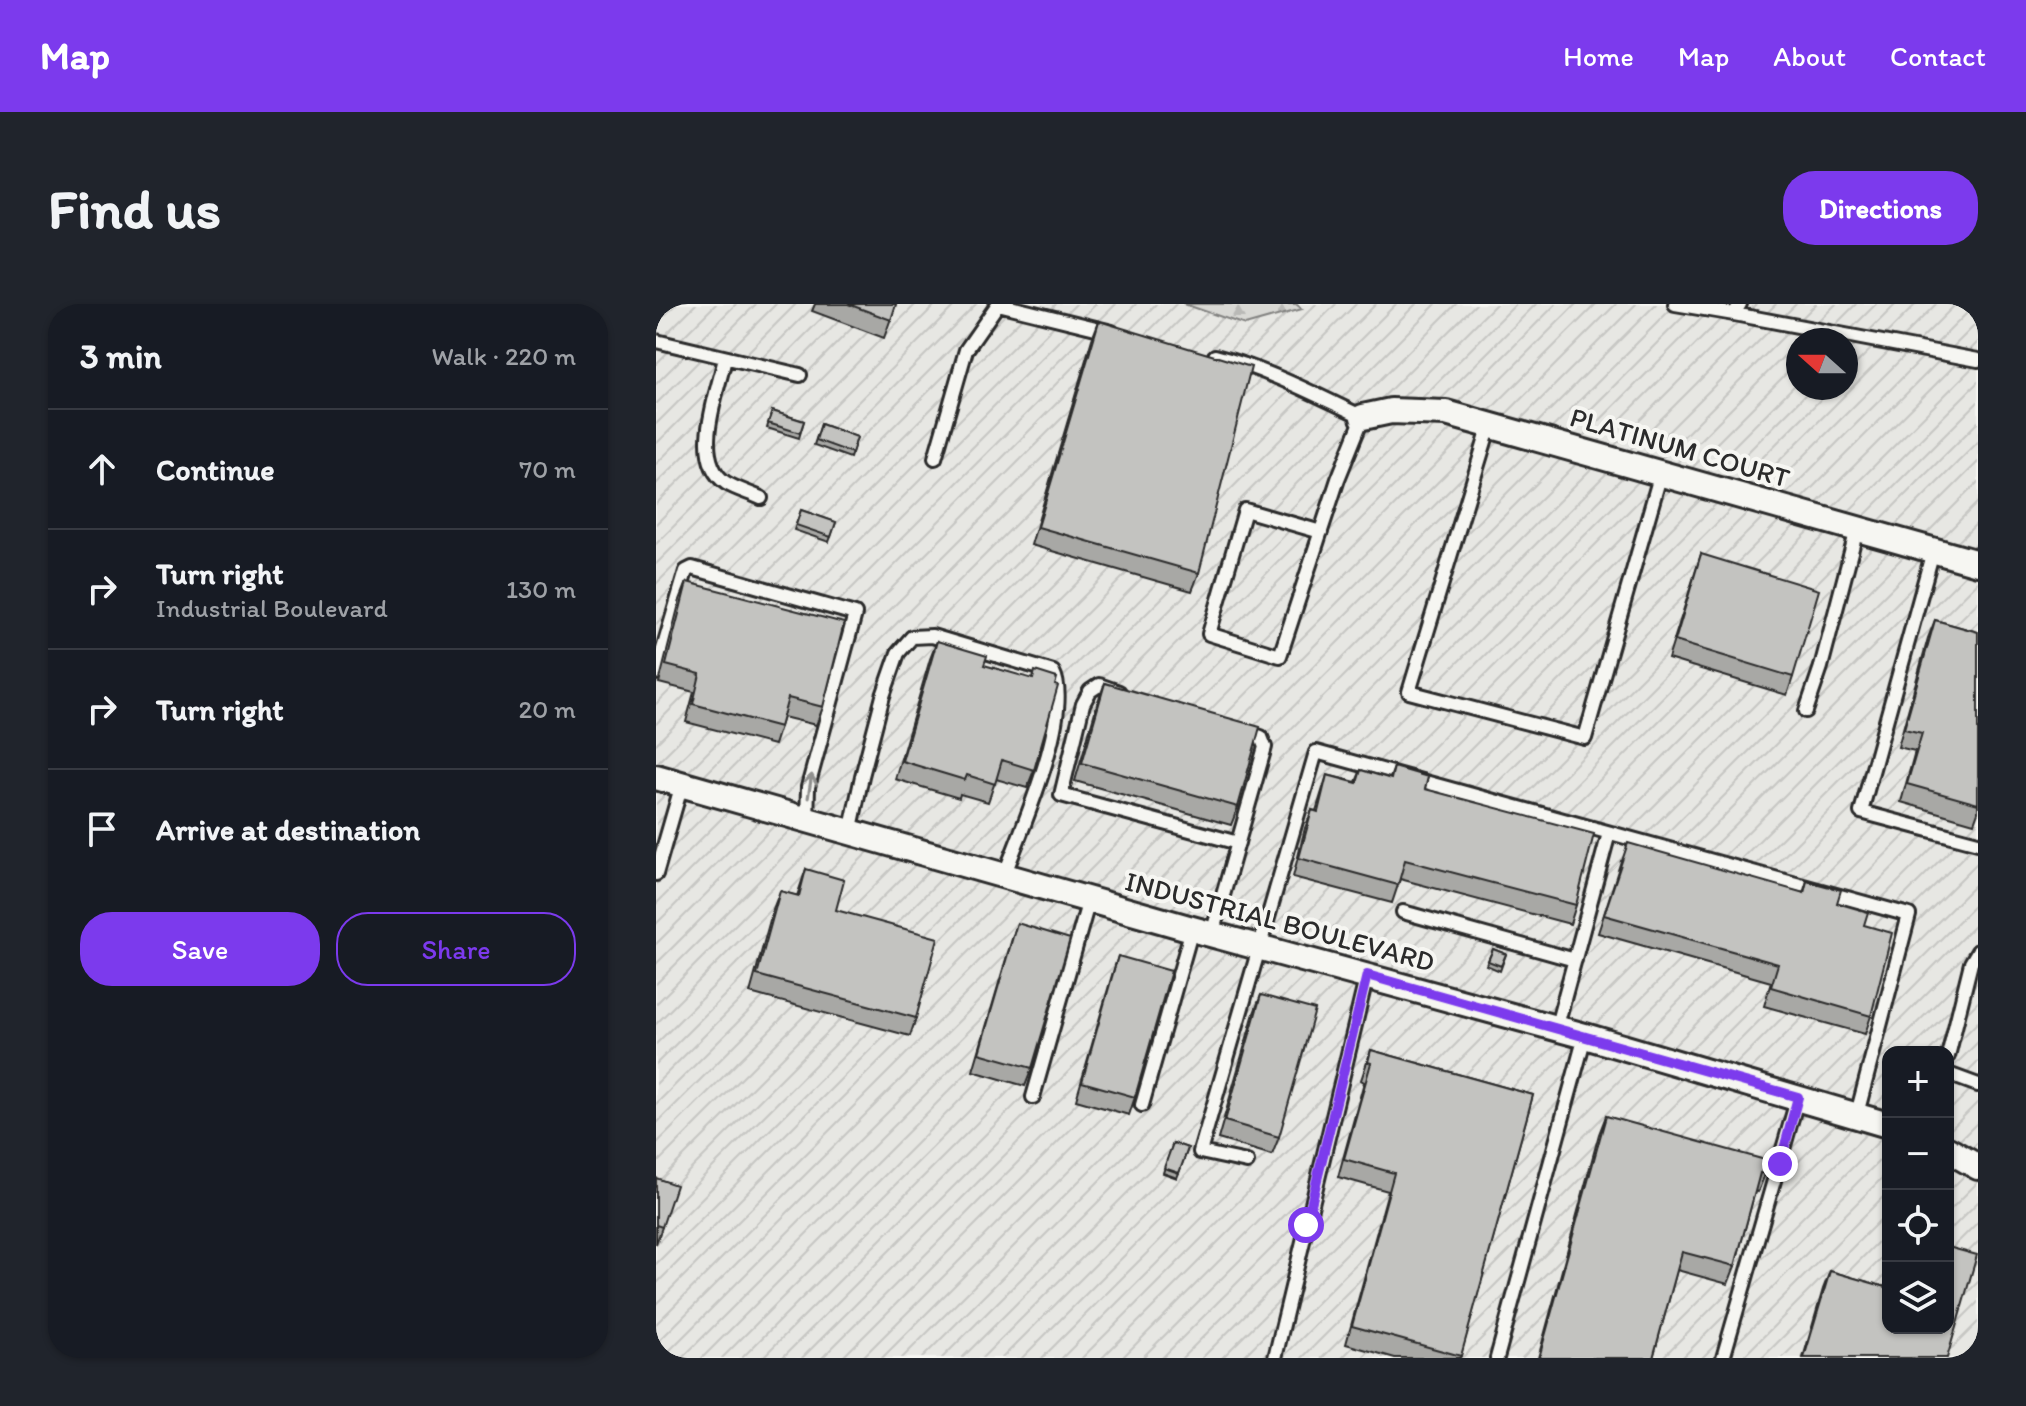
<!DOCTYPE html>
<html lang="en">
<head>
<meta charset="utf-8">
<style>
	body { margin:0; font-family:Itim,sans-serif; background:#20242c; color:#f1f3f6 }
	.controls { position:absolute; right:24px; bottom:24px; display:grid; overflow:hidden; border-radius:16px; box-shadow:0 2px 6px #0004 }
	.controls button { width:72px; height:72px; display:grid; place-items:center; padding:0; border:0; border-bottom:2px solid #363941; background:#171b24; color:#f1f3f6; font:40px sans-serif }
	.compass { position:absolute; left:1130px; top:24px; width:72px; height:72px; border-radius:50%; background:#171b24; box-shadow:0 2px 6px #0004; rotate:291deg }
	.stop { position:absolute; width:24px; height:24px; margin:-18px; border:6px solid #7c3aed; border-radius:50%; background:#fff }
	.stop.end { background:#7c3aed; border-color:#fff; box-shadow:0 2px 8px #0008 }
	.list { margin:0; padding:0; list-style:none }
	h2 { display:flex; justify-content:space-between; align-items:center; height:104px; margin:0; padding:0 32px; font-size:34px }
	h2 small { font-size:26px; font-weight:400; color:#9ea1a6 }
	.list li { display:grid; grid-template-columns:52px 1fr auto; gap:24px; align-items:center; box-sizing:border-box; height:120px; padding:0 32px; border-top:2px solid #363941 }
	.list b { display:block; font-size:30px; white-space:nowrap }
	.list p { margin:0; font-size:26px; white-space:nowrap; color:#9ea1a6 }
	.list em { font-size:26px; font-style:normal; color:#9ea1a6 }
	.actions { display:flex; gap:16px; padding:24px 32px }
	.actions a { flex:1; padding:18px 0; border:2px solid #7c3aed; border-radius:32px; text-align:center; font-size:28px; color:#7c3aed }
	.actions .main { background:#7c3aed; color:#fff }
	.icon { flex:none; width:44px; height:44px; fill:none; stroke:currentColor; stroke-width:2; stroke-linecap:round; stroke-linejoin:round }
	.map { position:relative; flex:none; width:1322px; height:1054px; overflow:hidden; border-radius:32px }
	header { display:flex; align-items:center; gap:48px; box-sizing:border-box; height:112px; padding:0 40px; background:#7c3aed; color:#fff }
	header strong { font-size:38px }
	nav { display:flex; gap:44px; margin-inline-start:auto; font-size:28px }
	.intro { display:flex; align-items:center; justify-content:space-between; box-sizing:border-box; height:192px; padding:0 48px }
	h1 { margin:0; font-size:56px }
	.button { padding:20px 36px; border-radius:32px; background:#7c3aed; color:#fff; font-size:28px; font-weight:700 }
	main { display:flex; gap:48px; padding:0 48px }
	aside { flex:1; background:#171b24; border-radius:32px; box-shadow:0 2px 6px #0004 }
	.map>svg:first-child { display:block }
	.industrial { fill:url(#industrial-furrows); fill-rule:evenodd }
	.forest { fill:url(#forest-firs); stroke:#828280; stroke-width:2 }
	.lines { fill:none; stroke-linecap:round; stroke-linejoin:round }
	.lane-casing { stroke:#2b2b2b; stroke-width:18 }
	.street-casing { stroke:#2b2b2b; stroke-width:30 }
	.lane { stroke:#f6f6f2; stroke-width:12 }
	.street { stroke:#f6f6f2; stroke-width:24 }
	.wall { fill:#a8a8a5; stroke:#2b2b2b; stroke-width:2 }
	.building { fill:#c3c3c0; stroke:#2b2b2b; stroke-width:2 }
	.oneway { stroke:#90908e }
	.route { stroke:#7c3aed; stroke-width:10 }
	.labels { text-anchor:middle; stroke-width:8; stroke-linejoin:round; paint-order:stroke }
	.street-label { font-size:28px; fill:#2b2b2b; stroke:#f6f6f2 }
</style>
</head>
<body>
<header>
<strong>Map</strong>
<nav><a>Home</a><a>Map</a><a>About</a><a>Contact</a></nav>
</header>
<div class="intro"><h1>Find us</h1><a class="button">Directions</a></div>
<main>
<aside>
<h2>3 min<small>Walk · 220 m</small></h2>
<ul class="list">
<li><svg class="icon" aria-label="ahead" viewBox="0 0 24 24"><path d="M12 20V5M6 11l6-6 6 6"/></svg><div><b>Continue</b></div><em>70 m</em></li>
<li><svg class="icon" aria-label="right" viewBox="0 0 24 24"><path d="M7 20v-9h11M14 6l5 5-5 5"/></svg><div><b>Turn right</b><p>Industrial Boulevard</p></div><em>130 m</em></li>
<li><svg class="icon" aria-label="right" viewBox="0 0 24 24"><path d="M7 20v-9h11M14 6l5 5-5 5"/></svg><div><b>Turn right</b></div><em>20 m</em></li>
<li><svg class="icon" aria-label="arrive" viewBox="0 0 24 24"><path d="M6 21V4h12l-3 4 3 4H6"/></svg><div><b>Arrive at destination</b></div></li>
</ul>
<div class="actions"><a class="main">Save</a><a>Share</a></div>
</aside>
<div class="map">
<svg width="1322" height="1054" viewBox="0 0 1322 1054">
	<defs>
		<pattern id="industrial-furrows" width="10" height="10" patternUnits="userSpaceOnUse" patternTransform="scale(2)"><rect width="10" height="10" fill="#e7e7e3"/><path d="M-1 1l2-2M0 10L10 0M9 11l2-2" fill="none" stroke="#c6c6c3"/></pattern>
		<pattern id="forest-firs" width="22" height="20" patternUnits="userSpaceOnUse" patternTransform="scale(2)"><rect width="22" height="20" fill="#d9d9d5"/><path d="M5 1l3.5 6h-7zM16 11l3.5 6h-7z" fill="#babab7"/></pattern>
	</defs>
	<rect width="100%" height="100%" fill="#f6f6f2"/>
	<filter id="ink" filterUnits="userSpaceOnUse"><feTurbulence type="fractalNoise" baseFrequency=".0125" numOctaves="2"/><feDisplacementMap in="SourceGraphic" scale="16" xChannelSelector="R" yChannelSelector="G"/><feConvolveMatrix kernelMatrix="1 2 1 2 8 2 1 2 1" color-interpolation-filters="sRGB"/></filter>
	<g filter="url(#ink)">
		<path class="industrial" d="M 0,0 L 1322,0 L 1322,1054 L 0,1054 ZM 1142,36 L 1190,36 L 1190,84 L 1142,84 ZM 1232,748 L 1292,748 L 1292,1024 L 1232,1024 Z"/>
		<path class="forest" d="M 528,0 L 640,0 L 646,5 L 589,21 Z"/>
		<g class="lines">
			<g class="lane-casing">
				<path id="lane" d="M 1019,0 L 1078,10
					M 1084,0 L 1078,10 L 1322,56
					M 0,37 L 144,71
					M 559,52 C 611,65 658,90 707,113 L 682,175 L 624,352 L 553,330 L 589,206 L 665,228
					M 69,54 C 62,88 34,155 70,179 C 80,185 94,189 105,194
					M 834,121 L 753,388 L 929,434 L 1005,169
					M 279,154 L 310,46 L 342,0 L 456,28
					M 1277,247 L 1205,508 L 1322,539
					M 0,369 L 30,267 L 36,264 L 199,310 L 152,483 L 151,517
					M 463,388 L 443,381 L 434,387 L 427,400 L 405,491 L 582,539
					M 1150,407 L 1165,363 L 1201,225
					M 194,529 L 206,472 L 227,392 L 242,349 L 256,333 L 276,332 L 397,368 C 418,408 364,529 348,572
					M 0,570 L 26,480
					M 747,608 L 919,656
					M 556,630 L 609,443 L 605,433 L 587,427
					M 900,725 L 953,529
					M 1292,752 L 1315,659 L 1322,647
					M 1292,770 L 1322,781
					M 377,793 L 433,596
					M 486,801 L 536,625
					M 591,858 L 544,848 L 660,448 L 1253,611 L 1201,810
					M 619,1054 L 711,671
					M 841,1054 L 929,732
					M 1067,1054 L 1142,793"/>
			</g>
			<g class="street-casing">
				<path id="street" d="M 707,113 L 735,107 L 790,109 L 1322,259
					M 0,473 L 536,625 L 929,732 L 1232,821
					M 1292,846 L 1322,863"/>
			</g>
			<use href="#lane" class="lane"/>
			<use href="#street" class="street"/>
		</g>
		<path class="wall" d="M 159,0 L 240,0 L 228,34 L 156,7 Z
			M 443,17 L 543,269 L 536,287 L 375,241 L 436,35 Z
			M 116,107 L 148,117 L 143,134 L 111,124 Z
			M 165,120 L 201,133 L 194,154 L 158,141 Z
			M 145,206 L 180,218 L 173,238 L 138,226 Z
			M 1045,250 L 1137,373 L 1131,391 L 1012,355 Z
			M 31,278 L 167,403 L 160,421 L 127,413 L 118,441 L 30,418 L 38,388 L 3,379 L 24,296 Z
			M 1279,316 L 1322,328 L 1322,508 L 1318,519 L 1245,498 L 1259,447 L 1242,443 L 1272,334 Z
			M 281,337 L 328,361 L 378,466 L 371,484 L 340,475 L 332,498 L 304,490 L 303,494 L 239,475 L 274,355 Z
			M 449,379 L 582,503 L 575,521 L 419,477 L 442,397 Z
			M 738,463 L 769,485 L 920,601 L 914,620 L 744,575 L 736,599 L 637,573 L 649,524 L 656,506 L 660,507 L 671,471 L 700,478 L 705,466 L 734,474 Z
			M 965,557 L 1147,589 L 1151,577 L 1208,621 L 1215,712 L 1209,730 L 1108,702 L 1115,678 L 942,629 Z
			M 150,565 L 260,714 L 254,732 L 94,689 L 117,605 L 124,587 L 141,592 Z
			M 361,619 L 376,764 L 369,782 L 317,767 L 355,638 Z
			M 837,645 L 850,650 L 844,667 L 830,661 Z
			M 462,652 L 479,793 L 473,811 L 420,796 L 456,671 Z
			M 605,691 L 623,833 L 616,851 L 562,835 L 598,709 Z
			M 715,746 L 877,791 L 804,1054 L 739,1054 L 690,1040 L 732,887 L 682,873 L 708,778 L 705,776 Z
			M 950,812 L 1109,870 L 1102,888 L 1099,887 L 1079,962 L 1072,980 L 1021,966 L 997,1054 L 882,1054 L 943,830 Z
			M 517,839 L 532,844 L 521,874 L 507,869 Z
			M 0,874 L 6,923 L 0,940 Z
			M 1174,967 L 1229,983 L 1232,973 L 1232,1024 L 1291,1054 L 1147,1054 L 1167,985 Z"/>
		<path class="building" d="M 192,0 L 240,0 L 235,16 Z
			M 443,17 L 595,63 L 543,269 L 382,223 Z
			M 116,107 L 148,117 L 144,129 L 112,119 Z
			M 165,120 L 201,133 L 196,149 L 160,136 Z
			M 145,206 L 180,218 L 175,233 L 140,221 Z
			M 1045,250 L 1163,286 L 1137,373 L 1019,337 Z
			M 31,278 L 188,319 L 167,403 L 132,394 L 124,423 L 37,400 L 44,370 L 10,361 Z
			M 1279,316 L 1322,328 L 1322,500 L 1251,480 L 1266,429 L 1248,425 Z
			M 281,337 L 331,352 L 328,361 L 377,375 L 379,367 L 401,374 L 399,381 L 402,382 L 378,466 L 346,456 L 339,480 L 311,471 L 309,476 L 246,457 Z
			M 449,379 L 604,423 L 582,503 L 426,459 Z
			M 738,463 L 772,473 L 769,485 L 938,530 L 920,601 L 749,556 L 742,581 L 643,554 L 656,506 L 662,508 L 671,471 L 701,479 L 705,466 L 735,475 Z
			M 972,539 L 1148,589 L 1151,577 L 1185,586 L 1181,599 L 1212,608 L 1208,621 L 1236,629 L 1215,712 L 1115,683 L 1122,660 L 948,611 Z
			M 150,565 L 188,576 L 180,606 L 282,634 L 260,714 L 101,671 L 124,587 L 143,592 Z
			M 361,619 L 414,635 L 376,764 L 323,749 Z
			M 837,645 L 850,650 L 845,662 L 832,657 Z
			M 462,652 L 515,667 L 479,793 L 426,778 Z
			M 605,691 L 659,706 L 623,833 L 569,817 Z
			M 715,746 L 877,791 L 805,1052 L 696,1022 L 738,869 L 688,855 L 715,759 L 712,758 Z
			M 950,812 L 1113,857 L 1109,870 L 1104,869 L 1079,962 L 1026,948 L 997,1054 L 883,1054 Z
			M 517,839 L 532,844 L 523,869 L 508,864 Z
			M 0,874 L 20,881 L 6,923 L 0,921 Z
			M 1292,943 L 1321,951 L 1291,1054 L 1148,1054 L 1174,967 L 1230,983 L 1232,977 L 1232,1024 L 1292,1024 Z"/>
		<defs><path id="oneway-shaft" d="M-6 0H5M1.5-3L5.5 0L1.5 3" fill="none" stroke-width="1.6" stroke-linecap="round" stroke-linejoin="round" transform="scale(2)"/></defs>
		<use class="oneway" href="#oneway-shaft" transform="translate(154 482) rotate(-81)"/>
	</g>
	<g class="lines" filter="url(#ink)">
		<path class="route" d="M 650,921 L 711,671 L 1142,793 L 1124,860"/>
	</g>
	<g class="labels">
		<g class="street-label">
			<text transform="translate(1024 143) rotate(16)" y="10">PLATINUM COURT</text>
			<text transform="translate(624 617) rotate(15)" y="10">INDUSTRIAL BOULEVARD</text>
		</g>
	</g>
</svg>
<div class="controls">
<button>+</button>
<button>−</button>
<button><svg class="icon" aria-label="locate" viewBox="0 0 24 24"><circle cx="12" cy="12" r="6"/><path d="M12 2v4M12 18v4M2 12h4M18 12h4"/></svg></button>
<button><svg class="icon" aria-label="layers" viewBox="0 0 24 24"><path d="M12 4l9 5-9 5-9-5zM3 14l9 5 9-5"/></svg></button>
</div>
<svg class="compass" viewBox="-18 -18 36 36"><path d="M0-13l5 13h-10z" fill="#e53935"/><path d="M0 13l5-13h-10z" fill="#9ea1a6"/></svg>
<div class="stop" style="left:650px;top:921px"></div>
<div class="stop end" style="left:1124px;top:860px"></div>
</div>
</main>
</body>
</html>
